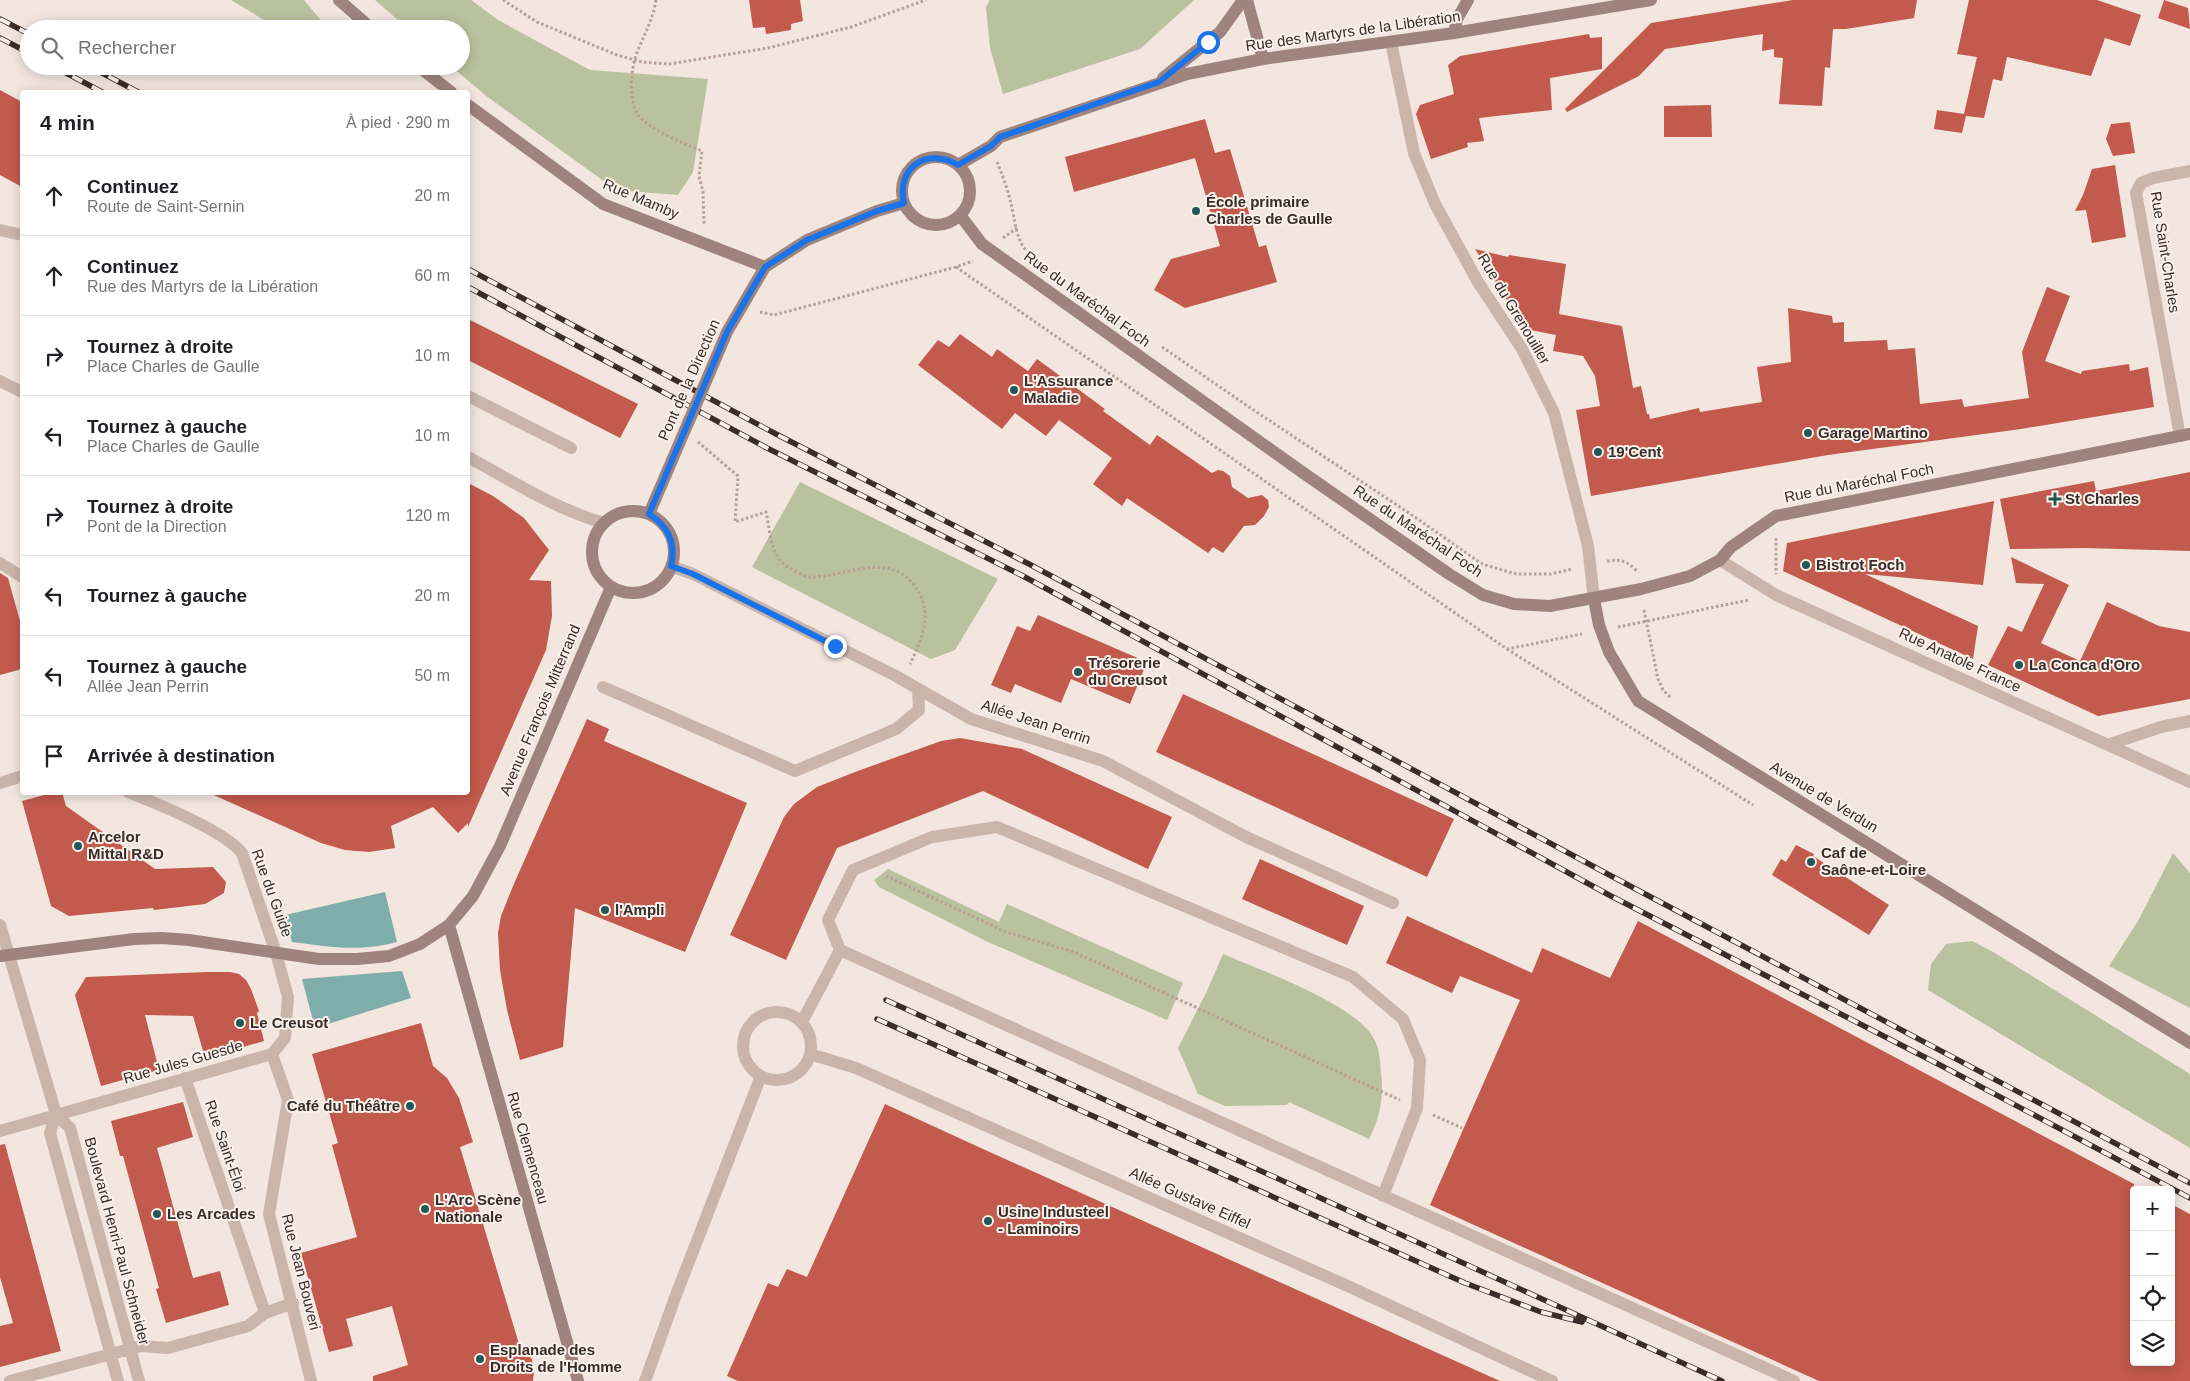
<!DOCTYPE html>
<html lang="fr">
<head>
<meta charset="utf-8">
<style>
	body { margin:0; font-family:Arial,sans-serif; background:#f6f6f6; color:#202124 }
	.controls { position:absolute; right:15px; bottom:15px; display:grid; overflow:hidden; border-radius:5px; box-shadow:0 2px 12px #0003 }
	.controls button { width:45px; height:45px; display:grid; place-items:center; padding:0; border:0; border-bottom:1px solid #e0e0e0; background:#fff; color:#202124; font:25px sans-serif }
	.stop { position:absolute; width:15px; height:15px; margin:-11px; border:4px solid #1a73e8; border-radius:50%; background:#fff }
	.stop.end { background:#1a73e8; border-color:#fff; box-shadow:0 1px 5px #0008 }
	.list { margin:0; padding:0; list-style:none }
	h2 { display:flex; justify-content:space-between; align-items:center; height:65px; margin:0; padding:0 20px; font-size:21px }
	h2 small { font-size:16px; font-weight:400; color:#757577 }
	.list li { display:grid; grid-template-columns:32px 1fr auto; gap:15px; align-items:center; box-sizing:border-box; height:80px; padding:0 20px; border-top:1px solid #e0e0e0 }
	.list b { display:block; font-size:19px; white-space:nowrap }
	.list p { margin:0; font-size:16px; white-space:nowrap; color:#757577 }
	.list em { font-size:16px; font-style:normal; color:#757577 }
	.icon { flex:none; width:28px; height:28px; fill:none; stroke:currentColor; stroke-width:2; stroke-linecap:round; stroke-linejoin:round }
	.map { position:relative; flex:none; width:2190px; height:1381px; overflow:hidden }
	.search { position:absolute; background:#fff; box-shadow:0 2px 12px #0003; left:20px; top:20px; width:450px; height:55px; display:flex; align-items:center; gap:12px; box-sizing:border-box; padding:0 18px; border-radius:28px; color:#757577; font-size:19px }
	.panel { position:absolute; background:#fff; box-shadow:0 2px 12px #0003; left:20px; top:90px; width:450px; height:705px; border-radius:5px }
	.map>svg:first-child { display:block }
	.green { fill:#bac19f }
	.water { fill:#7faeaa }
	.building { fill:#c25a4d }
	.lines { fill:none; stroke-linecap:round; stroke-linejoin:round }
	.path { stroke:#b69f95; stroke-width:3; stroke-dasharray:2.5 2.5; stroke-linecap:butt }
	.lane { stroke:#cab5ab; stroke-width:12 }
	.street { stroke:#cab5ab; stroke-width:12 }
	.secondary { stroke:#9e847c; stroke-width:12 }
	.rail-casing { stroke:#382d2a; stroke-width:5.5 }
	.rail { stroke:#faf1eb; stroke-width:4; stroke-dasharray:11; stroke-linecap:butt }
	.secondary-bridge { stroke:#9e847c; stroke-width:12 }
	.route { stroke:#1a73e8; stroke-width:6 }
	.poi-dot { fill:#215855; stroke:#faf1eb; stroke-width:2 }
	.labels { text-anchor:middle; stroke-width:4; stroke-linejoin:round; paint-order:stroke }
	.street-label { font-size:15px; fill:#382d2a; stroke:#faf1eb }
	.poi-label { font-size:15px; font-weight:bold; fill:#382d2a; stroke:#faf1eb; text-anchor:start }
</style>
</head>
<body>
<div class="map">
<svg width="2190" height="1381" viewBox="0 0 2190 1381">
	<rect width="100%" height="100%" fill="#f2e6df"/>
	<path class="green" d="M 231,0 L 304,0 L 324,24 L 319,29 L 279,29 Z
		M 375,0 L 471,0 L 498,20 L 590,70 L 708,79 L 693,172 L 678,195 L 616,190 L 485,95 L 451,66 L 461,66 L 461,29 L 408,29 Z
		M 990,0 L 1194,0 L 1140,49 L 1003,94 L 990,48 L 986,7 Z
		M 800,482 L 998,579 L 955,650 L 931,659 L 752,567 Z
		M 2173,853 L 2190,873 L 2190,1008 L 2109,966 L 2138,921 Z
		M 888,869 L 999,922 L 1007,904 L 1183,983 L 1167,1020 L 988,942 L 879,887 L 874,880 Z
		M 1972,941 L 1995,953 L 2190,1074 L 2190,1148 L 1928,990 L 1931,964 L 1946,944 Z
		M 1223,954 C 1262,971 1355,1003 1374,1039 C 1380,1049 1380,1062 1381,1073 C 1384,1098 1380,1117 1369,1139 L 1289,1102 L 1287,1105 L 1225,1106 L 1198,1094 L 1178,1048 L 1206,993 Z"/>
	<path class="water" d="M 385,892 L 397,942 C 359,952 330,947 292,942 L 285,915 Z
		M 402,971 L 411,998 L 315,1028 L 302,979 Z"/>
	<path class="building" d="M 749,0 L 800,0 L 803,21 L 791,24 L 791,30 L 766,34 L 765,27 L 753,28 Z
		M 1793,0 L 1917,0 L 1914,18 L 1846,29 L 1833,29 L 1830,68 L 1825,67 L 1822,106 L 1779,104 L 1783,58 L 1774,57 L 1774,49 L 1762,51 L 1763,34 L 1665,49 L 1639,76 L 1567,112 L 1565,109 L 1651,23 Z
		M 1969,0 L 2097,0 L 2141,15 L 2130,46 L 2105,38 L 2091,76 L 2007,57 L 2002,81 L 1993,79 L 1984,118 L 1966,116 L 1962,133 L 1934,129 L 1937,110 L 1964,114 L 1977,57 L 1957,54 Z
		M 2164,0 L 2188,8 L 2190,29 L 2158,18 Z
		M 1589,34 L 1590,38 L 1602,37 L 1602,69 L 1550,78 L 1552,110 L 1479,118 L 1484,141 L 1467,143 L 1468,147 L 1431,159 L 1416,114 L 1420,105 L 1454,94 L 1448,65 L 1460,56 Z
		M 0,90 L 22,102 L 22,187 L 0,175 Z
		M 1711,105 L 1712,137 L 1664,137 L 1664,106 Z
		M 1205,119 L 1215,153 L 1230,149 L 1259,247 L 1266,245 L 1277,282 L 1185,308 L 1154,290 L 1171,259 L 1220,246 L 1195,158 L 1074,192 L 1065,157 Z
		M 2130,122 L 2135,153 L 2113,156 L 2106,139 L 2111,124 Z
		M 2115,165 L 2126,237 L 2092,243 L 2086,210 L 2075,211 L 2083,195 L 2092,169 Z
		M 1475,249 L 1508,257 L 1509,255 L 1566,264 L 1559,314 L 1622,326 L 1633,388 L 1641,386 L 1647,414 L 1649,414 L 1650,419 L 1699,408 L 1700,412 L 1762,402 L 1757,367 L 1791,362 L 1788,308 L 1832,316 L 1833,323 L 1844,322 L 1844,342 L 1887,340 L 1888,350 L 1915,348 L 1920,404 L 1962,399 L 1964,407 L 2029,398 L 2022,352 L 2047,287 L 2070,296 L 2045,361 L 2081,374 L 2082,371 L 2129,364 L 2130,371 L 2148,367 L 2154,407 L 2021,429 L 1828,455 L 1591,496 L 1576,410 L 1600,406 L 1595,376 L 1583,356 L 1553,351 L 1556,335 L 1525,329 Z
		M 468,319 L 638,404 L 620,438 L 468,360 Z
		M 960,334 L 992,357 L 997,349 L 1028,371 L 1037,359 L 1105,409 L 1103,411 L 1150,445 L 1157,435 L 1212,473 L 1218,470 L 1223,471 L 1230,476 L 1232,487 L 1248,498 L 1262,495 L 1268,500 L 1269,507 L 1264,516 L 1255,525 L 1244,526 L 1223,553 L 1213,547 L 1208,553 L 1127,498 L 1122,506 L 1093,484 L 1112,458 L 1059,420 L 1046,436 L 1015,413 L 1002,429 L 918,365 L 938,340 L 949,347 Z
		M 2190,472 L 2190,551 L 2084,548 L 2010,549 L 2000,499 L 2094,481 L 2096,491 Z
		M 468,483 L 493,496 L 524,518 L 549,550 L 529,580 L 551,581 L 552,616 L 546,650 L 468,827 L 468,823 L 458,833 L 433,807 L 391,826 L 395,848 L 369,852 L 345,850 L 321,843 L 207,792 L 468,792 Z
		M 1994,501 L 1983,585 L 1865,574 L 1978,626 L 1973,659 L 1783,571 L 1787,543 Z
		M 2011,557 L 2069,585 L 2041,643 L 2080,661 L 2107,602 L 2159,626 L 2190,632 L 2190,699 L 2098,716 L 1988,665 L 2008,626 L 2022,632 L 2044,584 L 2016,583 Z
		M 0,573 L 8,578 L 22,628 L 22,669 L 0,675 Z
		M 1038,615 L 1147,662 L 1130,704 L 1071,679 L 1061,703 L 1015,684 L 1011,693 L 991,685 L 1017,626 L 1030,631 Z
		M 1183,694 L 1454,819 L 1427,877 L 1156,752 Z
		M 587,719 L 609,729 L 604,741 L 747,803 L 685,952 L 575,908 L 563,1047 L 520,1060 L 507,1010 L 500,970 L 498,933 L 501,916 L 513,886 Z
		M 960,738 L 1022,749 L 1172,817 L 1148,869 L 983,791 L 837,848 L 786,960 L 730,935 L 784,817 L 794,804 L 817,787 L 855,772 L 941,741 Z
		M 55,792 L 62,792 L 66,806 L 155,869 L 213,867 L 226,882 L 224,893 L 205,904 L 154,910 L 153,908 L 69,916 L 51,906 L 22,801 Z
		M 1796,845 L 1814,854 L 1813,856 L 1889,905 L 1869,935 L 1772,875 L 1781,859 L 1786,862 Z
		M 1260,859 L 1364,906 L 1347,945 L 1242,899 Z
		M 1407,916 L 1532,973 L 1542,948 L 1610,978 L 1638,921 L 2134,1184 L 2134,1362 L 2171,1362 L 2171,1204 L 2190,1214 L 2190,1381 L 1819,1381 L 1430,1205 L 1520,1000 L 1460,976 L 1452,993 L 1386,963 Z
		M 207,972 L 230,972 L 239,974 L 246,980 L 251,989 L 259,1011 L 257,1013 L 264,1041 L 205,1058 L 193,1016 L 145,1015 L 159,1070 L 101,1086 L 75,995 L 86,977 Z
		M 421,1023 L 433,1066 L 447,1078 L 459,1098 L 473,1142 L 460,1147 L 519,1344 L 525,1348 L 532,1360 L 534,1371 L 533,1381 L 373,1381 L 373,1376 L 408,1365 L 392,1306 L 346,1319 L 353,1346 L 329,1352 L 301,1253 L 357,1237 L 332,1145 L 338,1143 L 312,1054 Z
		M 183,1102 L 193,1137 L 157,1148 L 193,1278 L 220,1271 L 229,1305 L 166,1323 L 156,1289 L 159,1288 L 123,1156 L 120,1156 L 111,1121 Z
		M 885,1104 L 983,1149 L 1500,1381 L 738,1381 L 727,1376 L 768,1283 L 778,1287 L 787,1269 L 807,1277 Z
		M 5,1144 L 61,1351 L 0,1367 L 0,1326 L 13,1323 L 0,1277 L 0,1145 Z"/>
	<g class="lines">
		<path class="path" d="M 503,0 L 537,22 L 617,55 L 642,62 L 669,64 L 768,48 L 851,27 L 926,0
			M 656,0 C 653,21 642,38 635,58 C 631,72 629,103 638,115 C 650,130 685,144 702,151 L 699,176 L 703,192 L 704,225
			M 997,162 C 1002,174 1007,187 1010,200 C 1015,216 1015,241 1028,252
			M 1003,238 L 1017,228
			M 956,267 L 1507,649 L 1582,634
			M 760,312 L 774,315 L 956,267 L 973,261
			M 1162,347 L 1249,407 L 1409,513 L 1482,564 L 1516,574 L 1551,574 L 1572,569
			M 698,442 L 738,476 L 735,522 L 766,512 C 770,530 770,553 785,565 C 790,569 803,576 809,577 C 813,578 820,576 824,576 C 858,571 895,553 918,591 C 933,615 921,641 910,664
			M 1776,538 L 1776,574
			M 1607,561 C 1621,559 1627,561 1637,571
			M 1644,610 L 1658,679 L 1663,690 L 1671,698
			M 1618,627 L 1749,600
			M 1507,649 L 1753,805
			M 886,876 L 1006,932 L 1074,952 L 1400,1100
			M 1433,1115 L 1462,1128"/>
		<path class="lane" d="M 0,381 L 22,392
			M 468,396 L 571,448
			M 0,563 L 22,577
			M 671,566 L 693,574 L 894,675 L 971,719 L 1103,761 L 1246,837 L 1393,903
			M 603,687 L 795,771 L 896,729 L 919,710 L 918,689
			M 840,950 L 828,920 L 853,870 L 932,837 L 997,827 L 1353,977 L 1403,1019 L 1420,1060 L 1417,1108 L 1383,1196
			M 802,1022 L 840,950 L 1794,1381
			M 645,1381 L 676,1295 L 761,1076"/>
		<path class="street" d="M 1391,42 L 1414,153 L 1435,204 L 1478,282 L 1522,349 L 1554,413 L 1588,546 L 1594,599
			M 0,230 L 22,235
			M 2180,436 L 2136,193 L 2141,183 L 2153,178 L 2190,171
			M 468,457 C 512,481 555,509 604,523
			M 1720,560 L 1776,595 L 2190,782
			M 2110,744 L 2161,727 L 2190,721
			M 0,783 L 22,776
			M 0,925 L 56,1114 L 70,1128 L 139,1381
			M743 1046a34 34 0 1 1 68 0a34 34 0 1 1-68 0Z
			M 272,1054 L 288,1100 L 269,1214 L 311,1381
			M 810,1054 L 856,1068 L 1350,1287 L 1552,1381
			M 56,1114 L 50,1133 L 118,1381
			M 0,1131 L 272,1054 L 285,1038 L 288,997 L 276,953 L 242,853 C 223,830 158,804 128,792
			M 265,1313 L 293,1303
			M 10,1381 L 141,1346 L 168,1348 L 248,1326 L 265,1313 L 185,1078"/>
		<path class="secondary" d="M 339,0 L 372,29
			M 1247,0 L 1263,59
			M 1454,33 L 1457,19 L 1468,0
			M 418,66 L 451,92
			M 1163,78 L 1220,32 L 1243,0
			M 468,105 L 603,204 L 765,267
			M902 191a34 34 0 1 1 68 0a34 34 0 1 1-68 0Z
			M 958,165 L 991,146 L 1000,137 L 1187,74 L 1263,59 L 1454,33 L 1651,0
			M 960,215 L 982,244 L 1302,472 L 1449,574 L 1483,595 L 1514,604 L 1550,606 L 1641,589 L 1690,576 L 1720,560 L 1731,547 L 1776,516 L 2190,434
			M 701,393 L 727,332 L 765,267 L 807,240 L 877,211 L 904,203
			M592 552a41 41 0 1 1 82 0a41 41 0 1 1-82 0Z
			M 649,514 L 688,423
			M 1594,599 L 1599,625 L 1609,652 L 1638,701 L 2190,1043
			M 449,925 L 578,1381
			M 0,956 L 134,939 L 162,938 L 189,940 L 319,959 L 357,959 L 389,956 L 420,944 L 449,925 L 473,896 L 500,846 L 611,587"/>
		<g class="rail-casing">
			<path id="rail" d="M 0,19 L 29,34
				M 0,38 L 29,53
				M 53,66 L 102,92
				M 89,66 L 138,92
				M 468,269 L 776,434 L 1029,564 L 1615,878 L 2190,1183
				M 468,287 L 767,448 L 1023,576 L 1609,895 L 1940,1065 L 2190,1198
				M 886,1000 L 1722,1381
				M 877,1019 L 1465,1283 L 1541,1312 L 1582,1322"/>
		</g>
		<use href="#rail" class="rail"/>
		<path class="secondary-bridge" d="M 688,423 L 701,393"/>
	</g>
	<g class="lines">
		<path class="route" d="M 835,646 L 693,574 L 671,566 C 676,543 669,527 649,514 L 727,332 L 765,267 L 807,240 L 877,211 L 904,203 C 896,167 927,147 958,165 L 991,146 L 1000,137 L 1159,82 L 1208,42"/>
	</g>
	<g class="poi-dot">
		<circle cx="1196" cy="211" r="5"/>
		<circle cx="1014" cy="390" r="5"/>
		<circle cx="1808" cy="433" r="5"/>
		<circle cx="1598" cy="452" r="5"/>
		<path d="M2052.5 491.5h5v5h5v5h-5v5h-5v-5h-5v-5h5z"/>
		<circle cx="1806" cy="565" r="5"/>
		<circle cx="2019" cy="665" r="5"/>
		<circle cx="1078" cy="672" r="5"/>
		<circle cx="78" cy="846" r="5"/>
		<circle cx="1811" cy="862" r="5"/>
		<circle cx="605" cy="910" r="5"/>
		<circle cx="240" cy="1023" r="5"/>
		<circle cx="410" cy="1106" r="5"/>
		<circle cx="425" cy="1209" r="5"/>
		<circle cx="157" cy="1214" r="5"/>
		<circle cx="988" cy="1221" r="5"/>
		<circle cx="480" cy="1359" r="5"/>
	</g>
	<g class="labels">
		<g class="street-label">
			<text transform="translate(1353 31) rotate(-8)" y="5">Rue des Martyrs de la Libération</text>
			<text transform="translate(641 199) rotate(23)" y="5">Rue Mamby</text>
			<text transform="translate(2165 252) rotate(81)" y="5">Rue Saint-Charles</text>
			<text transform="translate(1087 299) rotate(36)" y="5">Rue du Maréchal Foch</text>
			<text transform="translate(1514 309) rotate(59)" y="5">Rue du Grenouiller</text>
			<text transform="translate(689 380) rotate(-66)" y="5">Pont de la Direction</text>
			<text transform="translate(1859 483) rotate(-11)" y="5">Rue du Maréchal Foch</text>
			<text transform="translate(1418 531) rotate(34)" y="5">Rue du Maréchal Foch</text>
			<text transform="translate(1960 660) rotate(25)" y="5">Rue Anatole France</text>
			<text transform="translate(540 710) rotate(-67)" y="5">Avenue François Mitterrand</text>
			<text transform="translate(1036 722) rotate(18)" y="5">Allée Jean Perrin</text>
			<text transform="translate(1824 797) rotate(31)" y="5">Avenue de Verdun</text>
			<text transform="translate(272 893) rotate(70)" y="5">Rue du Guide</text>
			<text transform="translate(183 1062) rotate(-16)" y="5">Rue Jules Guesde</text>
			<text transform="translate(225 1146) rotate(71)" y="5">Rue Saint-Éloi</text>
			<text transform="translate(528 1148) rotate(74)" y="5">Rue Clemenceau</text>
			<text transform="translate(1190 1198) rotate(24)" y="5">Allée Gustave Eiffel</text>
			<text transform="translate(117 1241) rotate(75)" y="5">Boulevard Henri-Paul Schneider</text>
			<text transform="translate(301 1272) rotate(76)" y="5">Rue Jean Bouveri</text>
		</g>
		<g class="poi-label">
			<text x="1206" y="207">École primaire<tspan x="1206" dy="17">Charles de Gaulle</tspan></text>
			<text x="1024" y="386">L'Assurance<tspan x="1024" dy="17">Maladie</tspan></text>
			<text x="1818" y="438">Garage Martino</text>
			<text x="1608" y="457">19'Cent</text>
			<text x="2065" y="504">St Charles</text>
			<text x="1816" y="570">Bistrot Foch</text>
			<text x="1088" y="668">Trésorerie<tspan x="1088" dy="17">du Creusot</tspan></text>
			<text x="2029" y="670">La Conca d'Oro</text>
			<text x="88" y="842">Arcelor<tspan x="88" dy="17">Mittal R&amp;D</tspan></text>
			<text x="1821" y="858">Caf de<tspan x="1821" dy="17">Saône-et-Loire</tspan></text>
			<text x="615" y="915">l'Ampli</text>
			<text x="250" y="1028">Le Creusot</text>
			<text x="400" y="1111" text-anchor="end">Café du Théâtre</text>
			<text x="435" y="1205">L'Arc Scène<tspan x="435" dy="17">Nationale</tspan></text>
			<text x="998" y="1217">Usine Industeel<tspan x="998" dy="17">- Laminoirs</tspan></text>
			<text x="167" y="1219">Les Arcades</text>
			<text x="490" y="1355">Esplanade des<tspan x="490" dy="17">Droits de l'Homme</tspan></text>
		</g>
	</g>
</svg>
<div class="controls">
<button>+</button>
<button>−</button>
<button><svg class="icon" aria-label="locate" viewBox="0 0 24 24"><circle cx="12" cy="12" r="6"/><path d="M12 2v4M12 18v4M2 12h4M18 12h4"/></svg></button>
<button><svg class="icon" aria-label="layers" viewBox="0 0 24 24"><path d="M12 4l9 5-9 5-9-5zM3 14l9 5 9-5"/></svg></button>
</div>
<div class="stop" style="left:1208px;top:42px"></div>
<div class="stop end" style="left:835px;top:646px"></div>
<div class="search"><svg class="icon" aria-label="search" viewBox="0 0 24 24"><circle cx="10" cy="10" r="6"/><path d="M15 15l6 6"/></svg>Rechercher</div>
<section class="panel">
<h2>4 min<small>À pied · 290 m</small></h2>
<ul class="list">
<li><svg class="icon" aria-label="ahead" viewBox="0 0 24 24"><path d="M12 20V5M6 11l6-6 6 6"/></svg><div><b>Continuez</b><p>Route de Saint-Sernin</p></div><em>20 m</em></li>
<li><svg class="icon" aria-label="ahead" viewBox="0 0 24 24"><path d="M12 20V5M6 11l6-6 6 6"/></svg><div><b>Continuez</b><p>Rue des Martyrs de la Libération</p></div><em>60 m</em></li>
<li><svg class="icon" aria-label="right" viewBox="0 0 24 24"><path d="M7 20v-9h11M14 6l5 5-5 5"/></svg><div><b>Tournez à droite</b><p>Place Charles de Gaulle</p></div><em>10 m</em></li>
<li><svg class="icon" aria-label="left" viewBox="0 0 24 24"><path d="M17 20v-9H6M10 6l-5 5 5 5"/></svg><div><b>Tournez à gauche</b><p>Place Charles de Gaulle</p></div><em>10 m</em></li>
<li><svg class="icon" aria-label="right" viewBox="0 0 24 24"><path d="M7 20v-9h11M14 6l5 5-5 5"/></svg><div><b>Tournez à droite</b><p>Pont de la Direction</p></div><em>120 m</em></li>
<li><svg class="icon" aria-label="left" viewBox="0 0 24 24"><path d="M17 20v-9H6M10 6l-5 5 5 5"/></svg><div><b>Tournez à gauche</b></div><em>20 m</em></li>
<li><svg class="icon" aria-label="left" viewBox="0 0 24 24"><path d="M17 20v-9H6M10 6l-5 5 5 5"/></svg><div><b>Tournez à gauche</b><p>Allée Jean Perrin</p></div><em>50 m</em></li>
<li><svg class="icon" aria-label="arrive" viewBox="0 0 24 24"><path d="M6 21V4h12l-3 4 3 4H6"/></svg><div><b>Arrivée à destination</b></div></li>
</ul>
</section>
</div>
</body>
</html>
